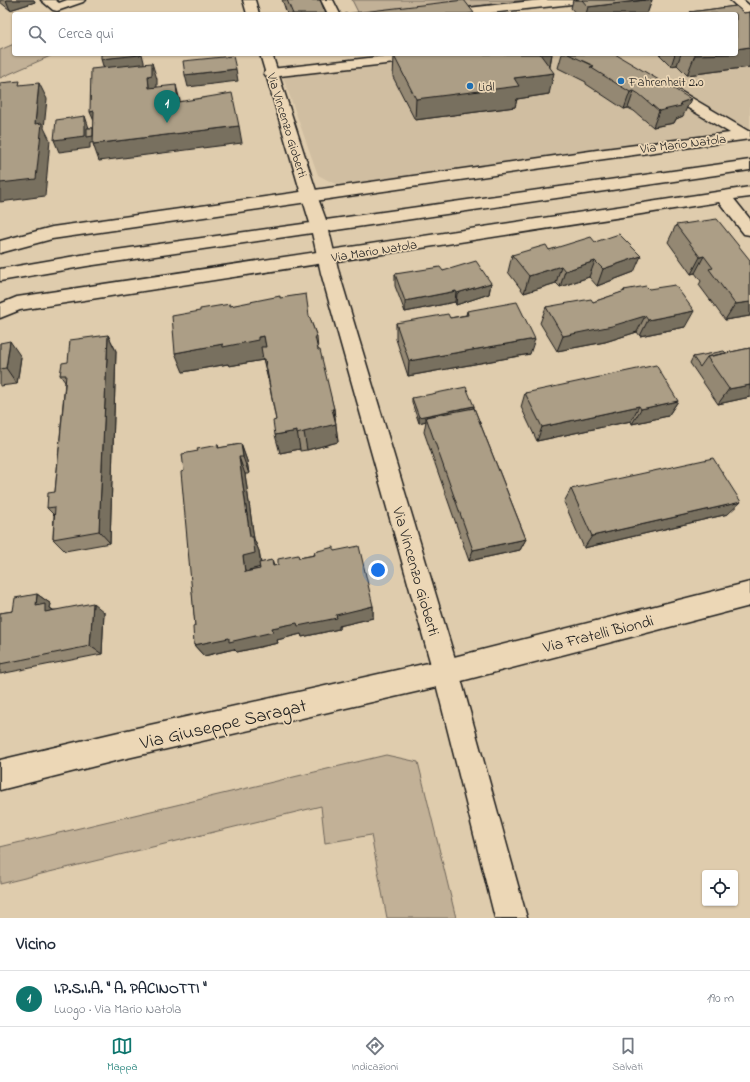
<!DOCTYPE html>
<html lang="it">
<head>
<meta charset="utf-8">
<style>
	body { margin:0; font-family:"Indie Flower",sans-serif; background:#f6f6f7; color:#1f2937 }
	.controls { position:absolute; right:12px; bottom:12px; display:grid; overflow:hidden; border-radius:4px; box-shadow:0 1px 3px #0004 }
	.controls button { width:36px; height:36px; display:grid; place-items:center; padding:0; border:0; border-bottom:1px solid #e0e1e3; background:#fff; color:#1f2937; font:20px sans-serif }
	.you { position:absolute; left:378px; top:570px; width:14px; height:14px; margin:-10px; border:3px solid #fff; border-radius:50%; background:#1a73e8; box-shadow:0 0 0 6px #1a73e833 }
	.badge { display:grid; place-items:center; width:26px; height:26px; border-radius:50%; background:#0f766e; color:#fff; font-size:13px; font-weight:700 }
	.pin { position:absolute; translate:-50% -33px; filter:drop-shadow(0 1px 2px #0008) }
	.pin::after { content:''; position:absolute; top:21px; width:14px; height:12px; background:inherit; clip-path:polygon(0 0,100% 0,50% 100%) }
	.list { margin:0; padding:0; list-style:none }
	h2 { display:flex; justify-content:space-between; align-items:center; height:52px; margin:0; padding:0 16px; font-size:17px }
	h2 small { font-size:13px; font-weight:400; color:#747a83 }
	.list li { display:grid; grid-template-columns:26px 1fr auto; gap:12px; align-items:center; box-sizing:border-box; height:56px; padding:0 16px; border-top:1px solid #e0e1e3 }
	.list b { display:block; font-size:15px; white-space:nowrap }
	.list p { margin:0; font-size:13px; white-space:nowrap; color:#747a83 }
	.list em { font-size:13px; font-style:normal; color:#747a83 }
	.icon { flex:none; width:22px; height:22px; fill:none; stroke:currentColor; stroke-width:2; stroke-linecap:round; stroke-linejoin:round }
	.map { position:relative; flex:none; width:750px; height:918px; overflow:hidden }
	.search { position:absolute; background:#fff; box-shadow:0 1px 3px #0004; left:12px; right:12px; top:12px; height:44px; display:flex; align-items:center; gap:10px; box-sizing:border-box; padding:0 14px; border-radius:4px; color:#747a83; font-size:15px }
	.sheet { height:108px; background:#fff }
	nav { display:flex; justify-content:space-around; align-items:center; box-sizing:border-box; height:56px; border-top:1px solid #e0e1e3; background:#fff; font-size:11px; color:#747a83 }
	nav a { display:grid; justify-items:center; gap:2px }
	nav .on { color:#0f766e }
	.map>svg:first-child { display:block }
	.built { fill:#d0bea1 }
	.green { fill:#c2b197; stroke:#6f665a }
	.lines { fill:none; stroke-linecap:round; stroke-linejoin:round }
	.minor-casing { stroke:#1c1c1c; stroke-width:3 }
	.tertiary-casing { stroke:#1c1c1c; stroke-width:3 }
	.secondary-casing { stroke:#1c1c1c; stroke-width:3 }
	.minor { fill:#ecd7b6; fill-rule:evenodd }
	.tertiary { fill:#ecd7b6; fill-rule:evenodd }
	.secondary { fill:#ecd7b6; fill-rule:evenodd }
	.wall { fill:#948873; stroke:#1c1c1c; fill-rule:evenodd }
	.shaded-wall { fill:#786f5e; stroke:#1c1c1c }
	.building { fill:#ac9e86; stroke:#1c1c1c }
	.poi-dot { fill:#1f6fb2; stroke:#ecd7b6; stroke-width:1.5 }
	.labels { text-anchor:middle; stroke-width:3.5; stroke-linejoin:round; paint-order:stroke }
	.far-poi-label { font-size:13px; fill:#1c1c1c; stroke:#ecd7b6; text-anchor:start }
	.far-street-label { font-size:13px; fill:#1c1c1c; stroke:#ecd7b6 }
	.street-label { font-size:16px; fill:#1c1c1c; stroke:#ecd7b6 }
	.near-street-label { font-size:19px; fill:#1c1c1c; stroke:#ecd7b6 }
</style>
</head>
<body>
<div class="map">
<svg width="750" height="918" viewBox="0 0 750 918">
	<rect width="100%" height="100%" fill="#dfccad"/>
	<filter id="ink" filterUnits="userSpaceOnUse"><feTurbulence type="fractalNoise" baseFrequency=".025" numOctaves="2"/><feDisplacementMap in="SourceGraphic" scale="8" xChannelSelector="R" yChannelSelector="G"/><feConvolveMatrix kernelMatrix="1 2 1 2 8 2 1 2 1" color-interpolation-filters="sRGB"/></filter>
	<g filter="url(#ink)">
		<path class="built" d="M 750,20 L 750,129 L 337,185 L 318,175 L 283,77 L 477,54 L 736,54 Z"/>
		<path class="green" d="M 352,0 L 528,0 L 407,14 L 359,14 Z
			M 14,44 L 14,54 L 55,54 L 0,78 L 0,50 Z
			M 386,755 L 418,762 L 456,918 L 387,918 L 371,835 L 325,843 L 321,806 L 0,884 L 0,847 Z"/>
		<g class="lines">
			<g class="minor-casing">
				<path id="minor" d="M 41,0 L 55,0 L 59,3 L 67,0 L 85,0 L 83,2 L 57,11 L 53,10 Z
					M 321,0 L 333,0 L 340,14 L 328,14 Z
					M 541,0 L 578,0 L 576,2 L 572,4 L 481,14 L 444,14 L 446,11 L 450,10 Z
					M 730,0 L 743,0 L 750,6 L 750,16 L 746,15 Z
					M 404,54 L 445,54 L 444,57 L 439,58 L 271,77 L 266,76 L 264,73 L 266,70 L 271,69 Z
					M 663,83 L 668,84 L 748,131 L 750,131 L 750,139 L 597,160 L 52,239 L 0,253 L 0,241 L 52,227 L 597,150 L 730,133 L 658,90 L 656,87 L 658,84 Z
					M 750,187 L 750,197 L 734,199 L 750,219 L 750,235 L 744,234 L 719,202 L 20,310 L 0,318 L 0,304 L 17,297 Z
					M 750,582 L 750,606 L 446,685 L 123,759 L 0,790 L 0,760 L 123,731 L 446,659 Z"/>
			</g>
			<g class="tertiary-casing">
				<path id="tertiary" d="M 750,160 L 750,170 L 329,231 L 339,273 L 459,672 L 527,918 L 495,918 L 433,672 L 321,273 L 312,233 L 87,266 L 0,281 L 0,269 L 87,254 L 310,223 L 302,197 L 304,193 L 310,192 L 316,193 L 326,220 Z"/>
			</g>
			<g class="secondary-casing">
				<path id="secondary" d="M 243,0 L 255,0 L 259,14 L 247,14 Z
					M 260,54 L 272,54 L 318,197 L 316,201 L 310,202 L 304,201 L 302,197 Z"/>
			</g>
			<use href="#minor" class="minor"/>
			<use href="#tertiary" class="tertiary"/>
			<use href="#secondary" class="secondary"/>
		</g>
		<path class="wall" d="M 0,0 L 34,0 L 35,2 L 10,10 L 0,2 Z
			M 282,0 L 320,0 L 326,14 L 287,14 L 283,2 Z
			M 573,0 L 652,0 L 647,14 L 576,14 L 571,8 Z
			M 736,6 L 744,13 L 750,12 L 750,67 L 687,75 L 677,65 L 671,66 L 659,54 L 736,54 L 736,14 L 690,14 L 690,12 Z
			M 410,54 L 552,54 L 550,67 L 549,94 L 517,99 L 515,107 L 415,120 L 393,77 L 394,56 Z
			M 562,54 L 615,54 L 683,116 L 676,119 L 674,123 L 653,127 L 634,111 L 628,108 L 624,109 L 586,84 L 586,82 L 558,68 Z
			M 676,225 L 750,260 L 750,316 L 725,320 L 699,285 L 701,281 L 695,273 L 691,274 L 668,242 Z
			M 595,242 L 634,272 L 597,286 L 589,277 L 560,287 L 556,283 L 524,293 L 508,272 L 512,255 L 549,250 Z
			M 443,271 L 491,283 L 489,294 L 456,305 L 455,302 L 405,312 L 395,286 L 395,274 Z
			M 649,289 L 685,327 L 640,336 L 637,332 L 605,342 L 557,351 L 540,323 L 546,307 L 593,302 L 623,292 L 624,290 Z
			M 280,298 L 309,316 L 317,337 L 318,350 L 334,409 L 338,442 L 307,450 L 300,451 L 300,449 L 280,453 L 276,420 L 268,378 L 268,379 L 263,357 L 263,360 L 229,366 L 228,364 L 183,372 L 231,306 Z
			M 467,311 L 530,354 L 408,376 L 396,339 L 396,323 L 450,318 L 466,315 Z
			M 108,335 L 116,351 L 110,543 L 65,551 L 53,539 L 54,515 L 47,508 L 55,492 L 65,382 L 60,375 L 68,362 Z
			M 0,343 L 21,357 L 17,384 L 0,386 Z
			M 750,348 L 750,397 L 718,404 L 690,363 L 693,357 L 726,353 Z
			M 525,393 L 678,401 L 668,416 L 632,424 L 631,421 L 537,441 L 521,407 Z
			M 412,398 L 474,406 L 474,408 L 526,539 L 520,550 L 469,561 L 424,432 L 426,421 L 419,423 L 412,403 Z
			M 241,444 L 247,461 L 249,474 L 245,474 L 254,539 L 259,551 L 261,563 L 272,560 L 274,566 L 278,565 L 299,558 L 334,551 L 373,606 L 373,618 L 339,626 L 339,629 L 302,637 L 301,634 L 277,640 L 278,643 L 237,652 L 234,649 L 204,656 L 194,645 L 195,626 L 184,471 L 198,451 L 218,445 L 219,448 ZM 260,567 L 260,569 L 249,571 L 249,570 Z
			M 571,489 L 728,514 L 584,548 L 564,502 Z
			M 37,594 L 51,604 L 50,608 L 53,610 L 104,612 L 102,654 L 0,674 L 0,613 L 13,611 Z"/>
		<path class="shaded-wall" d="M 6,0 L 34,0 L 35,2 L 10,10 Z
			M 645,0 L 652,0 L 647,14 L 586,14 L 588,7 Z
			M 750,47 L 750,67 L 687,75 L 695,55 L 736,54 L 736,49 Z
			M 142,54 L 144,62 L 145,71 L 106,76 L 101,59 Z
			M 540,54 L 552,54 L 548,73 Z
			M 675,54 L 681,54 L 677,65 L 671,66 Z
			M 152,63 L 157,79 L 157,92 L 149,88 L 148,76 Z
			M 236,69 L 238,81 L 188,87 L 185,75 Z
			M 554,73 L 549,94 L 517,99 L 515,107 L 415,120 L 416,99 L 514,78 Z
			M 39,83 L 47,99 L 44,128 L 50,140 L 45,196 L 0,202 L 0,183 L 35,124 Z
			M 176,85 L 180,101 L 178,102 Z
			M 634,91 L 628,108 L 624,109 L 630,92 Z
			M 691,99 L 683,116 L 676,119 L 674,123 L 653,127 L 659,111 Z
			M 94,111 L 100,142 L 90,143 L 90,148 L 59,152 L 54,140 L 85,116 L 89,128 L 97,128 L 90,112 Z
			M 239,126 L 242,143 L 99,161 L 93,144 Z
			M 641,256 L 634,272 L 597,286 L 603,269 Z
			M 704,256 L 695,273 L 691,274 L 700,257 Z
			M 595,261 L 589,277 L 560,287 L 565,271 Z
			M 561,266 L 556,283 L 524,293 L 529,276 Z
			M 491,283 L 489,294 L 456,305 L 457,293 Z
			M 456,291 L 455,302 L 405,312 L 405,301 Z
			M 750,302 L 750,316 L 725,320 L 735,304 Z
			M 694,311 L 685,327 L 640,336 L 648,320 Z
			M 645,316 L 637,332 L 605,342 L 557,351 L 563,336 Z
			M 108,335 L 116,351 L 110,543 L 99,531 Z
			M 264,336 L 268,356 L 262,357 L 263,360 L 229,366 L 228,364 L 183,372 L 175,353 Z
			M 535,339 L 530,354 L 408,376 L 409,361 Z
			M 10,341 L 21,357 L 17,384 L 6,368 Z
			M 263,359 L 265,359 L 269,378 L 268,379 Z
			M 750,385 L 750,397 L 718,404 L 729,389 Z
			M 678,401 L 668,416 L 632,424 L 641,409 Z
			M 474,406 L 473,411 L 426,417 L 426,421 L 419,423 L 419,417 Z
			M 639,406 L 631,421 L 537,441 L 542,427 Z
			M 332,409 L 334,409 L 338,442 L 307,450 L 304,432 Z
			M 297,431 L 300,449 L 280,453 L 275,435 Z
			M 241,444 L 247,461 L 249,474 L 243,457 Z
			M 239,457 L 245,474 L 254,539 L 259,551 L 261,567 L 249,570 L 251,586 L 245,572 L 243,556 L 250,537 Z
			M 741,502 L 728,514 L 584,548 L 592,536 Z
			M 526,539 L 520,550 L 469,561 L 473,550 Z
			M 37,594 L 51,604 L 50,608 L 58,614 L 58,621 L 36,606 Z
			M 93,603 L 104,612 L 102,654 L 90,646 Z
			M 373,606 L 373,618 L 339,626 L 339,629 L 302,637 L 301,634 L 277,640 L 278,643 L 237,652 L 234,649 L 204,656 L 194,645 Z"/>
		<path class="building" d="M 287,0 L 320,0 L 326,14 L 293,14 Z
			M 464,0 L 474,13 L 467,14 L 345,14 Z
			M 582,0 L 645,0 L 588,7 Z
			M 736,6 L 744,13 L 750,12 L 750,47 L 736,49 L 736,14 L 693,14 L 690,12 Z
			M 101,54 L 140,54 L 140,55 L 101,59 Z
			M 410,54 L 540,54 L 554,73 L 514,78 L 519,86 L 416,99 L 394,56 Z
			M 568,54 L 615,54 L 691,99 L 680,103 L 681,106 L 659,111 L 639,94 L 634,91 L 630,92 L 590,67 L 594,66 Z
			M 233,56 L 236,69 L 185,75 L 183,61 Z
			M 152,63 L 152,75 L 148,76 L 149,88 L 176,85 L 178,102 L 232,93 L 239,126 L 93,144 L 94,111 L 90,112 L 91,69 Z
			M 20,81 L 19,85 L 39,83 L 35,124 L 42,123 L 36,179 L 0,183 L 0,83 Z
			M 85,116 L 85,136 L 54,140 L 56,120 Z
			M 87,128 L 93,128 L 93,136 L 87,137 Z
			M 717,219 L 750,260 L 750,302 L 735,304 L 709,269 L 713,268 L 704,256 L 700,257 L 676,225 Z
			M 619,234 L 641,256 L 603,269 L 595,261 L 565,271 L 561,266 L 529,276 L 512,255 L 546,245 L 549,250 L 591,237 L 595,242 Z
			M 476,261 L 491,283 L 457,293 L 456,291 L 405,301 L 395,274 L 440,267 L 443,271 Z
			M 675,285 L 694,311 L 648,320 L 645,316 L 612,326 L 563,336 L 546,307 L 591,299 L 593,302 L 625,291 L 624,290 L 646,286 L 649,289 Z
			M 306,294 L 309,316 L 317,337 L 315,337 L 318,350 L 320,350 L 334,409 L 332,409 L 336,424 L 304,432 L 297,434 L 297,431 L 275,435 L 273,421 L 276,420 L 265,359 L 263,359 L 261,347 L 266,347 L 264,336 L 258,337 L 258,340 L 223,347 L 223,344 L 175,353 L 172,316 L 200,311 L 200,309 L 230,304 L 230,306 L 280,296 L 280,298 Z
			M 517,302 L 535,339 L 409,361 L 396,323 L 448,314 L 450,318 L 468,315 L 467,311 Z
			M 108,335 L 99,531 L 53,539 L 55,507 L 47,508 L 48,493 L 55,492 L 66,375 L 60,375 L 62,363 L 68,362 L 70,340 Z
			M 10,341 L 6,368 L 0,369 L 0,343 Z
			M 750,348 L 750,385 L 729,389 L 707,357 Z
			M 724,351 L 726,353 L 707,357 L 700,367 L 693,357 Z
			M 656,365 L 678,401 L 641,409 L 639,406 L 542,427 L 525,393 Z
			M 466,387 L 474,406 L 419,417 L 412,398 Z
			M 474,408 L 526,539 L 473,550 L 426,417 Z
			M 241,444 L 243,457 L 239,457 L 250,537 L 253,537 L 255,553 L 243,556 L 245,572 L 260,569 L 259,563 L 272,560 L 273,566 L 278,565 L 278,559 L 298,555 L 299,558 L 315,555 L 314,552 L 334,547 L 334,551 L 359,546 L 373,606 L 336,615 L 337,618 L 298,626 L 297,623 L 272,628 L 273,632 L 229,642 L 229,638 L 194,645 L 193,627 L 195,626 L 181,472 L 184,471 L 182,454 L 198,451 L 197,449 L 218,445 L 218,448 Z
			M 713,458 L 741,502 L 592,536 L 571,489 Z
			M 37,594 L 36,606 L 45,604 L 45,612 L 93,603 L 90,646 L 0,664 L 0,613 L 13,611 L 15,598 Z"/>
	</g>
	<g class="poi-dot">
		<circle cx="621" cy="81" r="4"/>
		<circle cx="470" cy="86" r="4"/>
	</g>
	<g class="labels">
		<g class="far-poi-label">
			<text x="629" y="86">Fahrenheit 2.0</text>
			<text x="478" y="91">Lidl</text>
		</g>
		<g class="far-street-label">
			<text transform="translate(288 125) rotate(73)" y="5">Via Vincenzo Gioberti</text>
			<text transform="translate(683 143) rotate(-7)" y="5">Via Mario Natola</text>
			<text transform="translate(374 250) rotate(-9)" y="5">Via Mario Natola</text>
		</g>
		<g class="street-label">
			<text transform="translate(417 571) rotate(74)" y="6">Via Vincenzo Gioberti</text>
			<text transform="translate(598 633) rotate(-14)" y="6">Via Fratelli Biondi</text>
		</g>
		<g class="near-street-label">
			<text transform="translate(223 723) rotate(-13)" y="7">Via Giuseppe Saragat</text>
		</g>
	</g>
</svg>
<div class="controls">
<button><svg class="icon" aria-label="locate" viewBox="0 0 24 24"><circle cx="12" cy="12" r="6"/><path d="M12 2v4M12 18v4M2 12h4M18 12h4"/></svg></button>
</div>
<div class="you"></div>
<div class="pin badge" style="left:167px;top:123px">1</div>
<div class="search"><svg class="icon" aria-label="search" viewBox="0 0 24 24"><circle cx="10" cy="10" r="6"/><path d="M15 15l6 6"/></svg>Cerca qui</div>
</div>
<section class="sheet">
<h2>Vicino<small></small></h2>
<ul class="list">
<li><span class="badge">1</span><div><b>I.P.S.I.A. &quot; A. PACINOTTI &quot;</b><p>Luogo · Via Mario Natola</p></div><em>190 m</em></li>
</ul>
</section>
<nav>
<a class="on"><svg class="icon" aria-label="map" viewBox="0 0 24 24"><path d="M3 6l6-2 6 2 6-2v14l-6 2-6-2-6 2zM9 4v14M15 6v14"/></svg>Mappa</a>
<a><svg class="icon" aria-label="directions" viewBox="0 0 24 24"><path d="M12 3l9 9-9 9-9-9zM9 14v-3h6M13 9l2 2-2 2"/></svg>Indicazioni</a>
<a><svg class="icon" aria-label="saved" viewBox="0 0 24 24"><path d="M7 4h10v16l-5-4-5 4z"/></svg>Salvati</a>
</nav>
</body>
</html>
